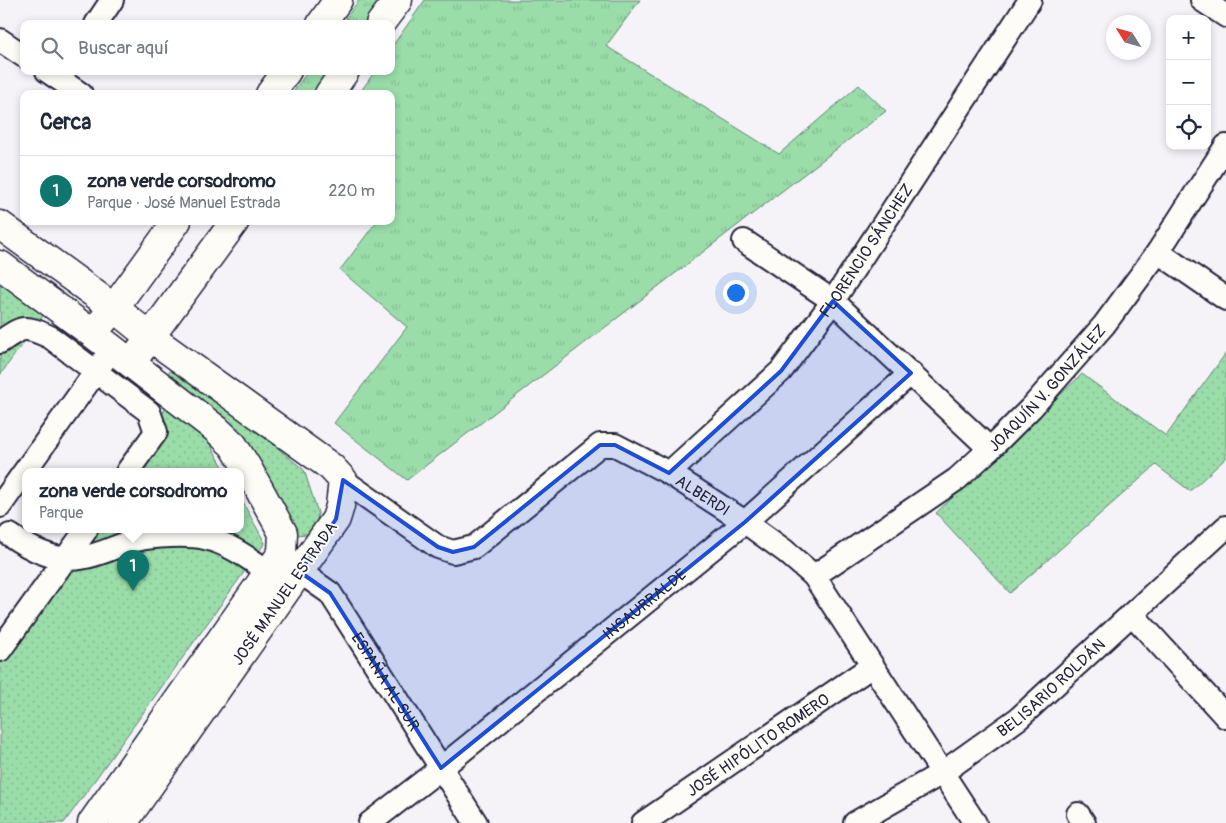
<!DOCTYPE html>
<html lang="es">
<head>
<meta charset="utf-8">
<style>
	body { margin:0; font-family:Pangolin,sans-serif; background:#f2f2f3; color:#1f2937 }
	.controls { position:absolute; right:15px; top:15px; display:grid; overflow:hidden; border-radius:10px; box-shadow:0 2px 8px #0003 }
	.controls button { width:45px; height:45px; display:grid; place-items:center; padding:0; border:0; border-bottom:1px solid #e0e1e3; background:#fff; color:#1f2937; font:25px sans-serif }
	.compass { position:absolute; left:1106px; top:15px; width:45px; height:45px; border-radius:50%; background:#fff; box-shadow:0 2px 8px #0003; rotate:307deg }
	.you { position:absolute; left:735px; top:292px; width:18px; height:18px; margin:-12px; border:4px solid #fff; border-radius:50%; background:#1a73e8; box-shadow:0 0 0 8px #1a73e833 }
	.badge { display:grid; place-items:center; width:32px; height:32px; border-radius:50%; background:#0f766e; color:#fff; font-size:16px; font-weight:700 }
	.pin { position:absolute; translate:-50% -41px; filter:drop-shadow(0 1px 2px #0008) }
	.pin::after { content:''; position:absolute; top:26px; width:18px; height:15px; background:inherit; clip-path:polygon(0 0,100% 0,50% 100%) }
	.popup { position:absolute; left:22px; top:468px; width:222px; height:65px; box-sizing:border-box; display:grid; place-content:center; border-radius:10px; background:#fff; filter:drop-shadow(0 1px 4px #0005); font-size:16px; white-space:nowrap; color:#747a83 }
	.popup b { font-size:19px; color:#1f2937 }
	.popup::after { content:''; position:absolute; left:50%; top:100%; margin-left:-10px; border:10px solid transparent; border-top-color:#fff }
	.list { margin:0; padding:0; list-style:none }
	h2 { display:flex; justify-content:space-between; align-items:center; height:65px; margin:0; padding:0 20px; font-size:21px }
	h2 small { font-size:16px; font-weight:400; color:#747a83 }
	.list li { display:grid; grid-template-columns:32px 1fr auto; gap:15px; align-items:center; box-sizing:border-box; height:70px; padding:0 20px; border-top:1px solid #e0e1e3 }
	.list b { display:block; font-size:19px; white-space:nowrap }
	.list p { margin:0; font-size:16px; white-space:nowrap; color:#747a83 }
	.list em { font-size:16px; font-style:normal; color:#747a83 }
	.icon { flex:none; width:28px; height:28px; fill:none; stroke:currentColor; stroke-width:2; stroke-linecap:round; stroke-linejoin:round }
	.map { position:relative; flex:none; width:1226px; height:823px; overflow:hidden }
	.search { position:absolute; background:#fff; box-shadow:0 2px 8px #0003; left:20px; top:20px; width:375px; height:55px; display:flex; align-items:center; gap:12px; box-sizing:border-box; padding:0 18px; border-radius:10px; color:#747a83; font-size:19px }
	.panel { position:absolute; background:#fff; box-shadow:0 2px 8px #0003; left:20px; top:90px; width:375px; height:135px; border-radius:10px }
	.map>svg:first-child { display:block }
	.grass { fill:url(#grass-tufts); stroke:#5e8072 }
	.park { fill:url(#park-dots); stroke:#5e8072 }
	.lines { fill:none; stroke-linecap:round; stroke-linejoin:round }
	.minor-casing { stroke:#22223b; stroke-width:26 }
	.major-casing { stroke:#22223b; stroke-width:31 }
	.minor { stroke:#fdfcf7; stroke-width:22 }
	.major { stroke:#fdfcf7; stroke-width:28 }
	.marked { fill:#1d4ed8; fill-opacity:0.2; stroke:#1d4ed8; stroke-width:4; stroke-linejoin:round }
	.labels { text-anchor:middle; stroke-width:4; stroke-linejoin:round; paint-order:stroke }
	.street-label { font-size:16px; fill:#22223b; stroke:#fdfcf7 }
</style>
</head>
<body>
<div class="map">
<svg width="1226" height="823" viewBox="0 0 1226 823">
	<defs>
		<pattern id="grass-tufts" width="24" height="20" patternUnits="userSpaceOnUse" patternTransform="scale(1.25)"><rect width="24" height="20" fill="#9adda9"/><path d="M3 7l-1-3M5 7V3M7 7l1-3M15 17l-1-3M17 17v-4M19 17l1-3" fill="none" stroke="#84bd92"/></pattern>
		<pattern id="park-dots" width="8" height="8" patternUnits="userSpaceOnUse" patternTransform="scale(1.25)"><rect width="8" height="8" fill="#9adda9"/><path d="M2 2h.1M6 6h.1" fill="none" stroke="#84bd92" stroke-width="1.8" stroke-linecap="round"/></pattern>
	</defs>
	<rect width="100%" height="100%" fill="#f5f3f8"/>
	<filter id="ink" filterUnits="userSpaceOnUse"><feTurbulence type="fractalNoise" baseFrequency=".02" numOctaves="2"/><feDisplacementMap in="SourceGraphic" scale="10" xChannelSelector="R" yChannelSelector="G"/><feConvolveMatrix kernelMatrix="1 2 1 2 8 2 1 2 1" color-interpolation-filters="sRGB"/></filter>
	<g filter="url(#ink)">
		<path class="grass" d="M 359,0 L 398,0 L 381,24 L 342,24 Z
			M 425,0 L 640,0 L 606,46 L 779,154 L 859,85 L 886,111 L 407,480 L 334,423 L 407,327 L 340,270 L 377,221 L 391,221 L 391,94 L 359,94 L 375,71 L 391,71 L 391,48 Z
			M 308,71 L 348,71 L 332,94 L 292,94 Z"/>
		<path class="park" d="M 0,281 L 45,313 L 0,375 Z
			M 1226,353 L 1226,458 L 1190,491 L 1156,465 L 1010,593 L 936,513 L 1082,374 L 1166,436 Z
			M 174,364 L 230,408 L 304,470 L 318,513 L 316,533 L 297,535 L 167,375 Z
			M 169,404 L 199,425 L 226,472 L 120,472 Z
			M 241,499 L 265,543 L 64,823 L 0,823 L 0,639 L 79,530 L 240,530 Z"/>
		<g class="lines">
			<g class="minor-casing">
				<g id="minor">
					<path d="M 1202,0 L 1226,16"/>
					<path d="M 96,24 L 112,0"/>
					<path d="M 0,40 L 24,56"/>
					<path d="M 47,71 L 81,94"/>
					<path d="M 744,241 L 833,301 L 990,449"/>
					<path d="M 1158,252 L 1226,299"/>
					<path d="M 0,342 C 23,326 24,325 50,337 L 149,412 L 156,432 L 127,472"/>
					<path id="s1" d="M 669,473 L 781,371 L 833,301 L 1030,0"/>
					<path id="s2" d="M 343,480 L 438,547 L 453,552 L 474,547 L 600,445 L 615,445 L 669,473 L 745,522 L 785,551 L 814,576 L 975,823"/>
					<path d="M 0,506 L 104,360"/>
					<path d="M 10,535 C 30,549 56,562 81,558 C 101,555 118,545 136,540 C 152,536 189,534 205,538 C 230,544 248,558 269,572"/>
					<path id="s3" d="M 288,559 L 300,572 L 330,593 L 476,823"/>
					<path id="s4" d="M 814,576 L 957,479 L 990,449 L 1032,407 L 1104,325 L 1158,252 L 1226,146"/>
					<path d="M 1132,614 L 1226,717"/>
					<path d="M 0,650 L 86,530"/>
					<path d="M 1078,814 L 1084,823"/>
					<path id="s5" d="M 370,823 L 441,768 L 745,522 L 911,373"/>
					<path id="s6" d="M 643,823 L 872,666"/>
					<path id="s7" d="M 855,823 L 942,773 L 1019,718 L 1226,527"/>
				</g>
			</g>
			<g class="major-casing">
				<path id="major" d="M 321,24 L 338,0
					M 380,24 L 398,0
					M 270,94 L 287,71
					M 329,94 L 345,71
					M 0,225 L 114,308 L 150,337 L 331,467 L 343,480 L 340,506 L 336,519 L 123,823
					M 0,265 L 93,334 L 216,429 L 233,445 L 248,469 L 283,533 L 282,553 L 92,823
					M 102,322 L 114,308 L 177,221
					M 139,352 L 235,221"/>
			</g>
			<use href="#minor" class="minor"/>
			<use href="#major" class="major"/>
		</g>
	</g>
	<path class="marked" d="M 833,301 L 911,373 L 745,522 L 441,768 L 330,593 L 300,572 L 336,519 L 343,480 L 438,547 L 453,552 L 474,547 L 600,445 L 615,445 L 669,473 L 781,371 Z"/>
	<g class="labels">
		<g class="street-label">
			<text dy="6" stroke="none"><textPath href="#s1" startOffset="299">FLORENCIO SÁNCHEZ</textPath></text>
			<text dy="6" stroke="none"><textPath href="#s4" startOffset="301">JOAQUÍN V. GONZÁLEZ</textPath></text>
			<text dy="6" stroke="none"><textPath href="#s2" startOffset="432">ALBERDI</textPath></text>
			<text transform="translate(284 593) rotate(-55)" y="6">JOSÉ MANUEL ESTRADA</text>
			<text dy="6" stroke="none"><textPath href="#s5" startOffset="351">INSAURRALDE</textPath></text>
			<text dy="6" stroke="none"><textPath href="#s3" startOffset="159">ESPAÑA AL SUR</textPath></text>
			<text dy="6" stroke="none"><textPath href="#s7" startOffset="239">BELISARIO ROLDÁN</textPath></text>
			<text dy="6" stroke="none"><textPath href="#s6" startOffset="139">JOSÉ HIPÓLITO ROMERO</textPath></text>
		</g>
	</g>
</svg>
<div class="controls">
<button>+</button>
<button>−</button>
<button><svg class="icon" aria-label="locate" viewBox="0 0 24 24"><circle cx="12" cy="12" r="6"/><path d="M12 2v4M12 18v4M2 12h4M18 12h4"/></svg></button>
</div>
<svg class="compass" viewBox="-18 -18 36 36"><path d="M0-13l5 13h-10z" fill="#e53935"/><path d="M0 13l5-13h-10z" fill="#747a83"/></svg>
<div class="you"></div>
<div class="pin badge" style="left:133px;top:591px">1</div>
<div class="popup"><b>zona verde corsodromo</b>Parque</div>
<div class="search"><svg class="icon" aria-label="search" viewBox="0 0 24 24"><circle cx="10" cy="10" r="6"/><path d="M15 15l6 6"/></svg>Buscar aquí</div>
<section class="panel">
<h2>Cerca<small></small></h2>
<ul class="list">
<li><span class="badge">1</span><div><b>zona verde corsodromo</b><p>Parque · José Manuel Estrada</p></div><em>220 m</em></li>
</ul>
</section>
</div>
</body>
</html>
